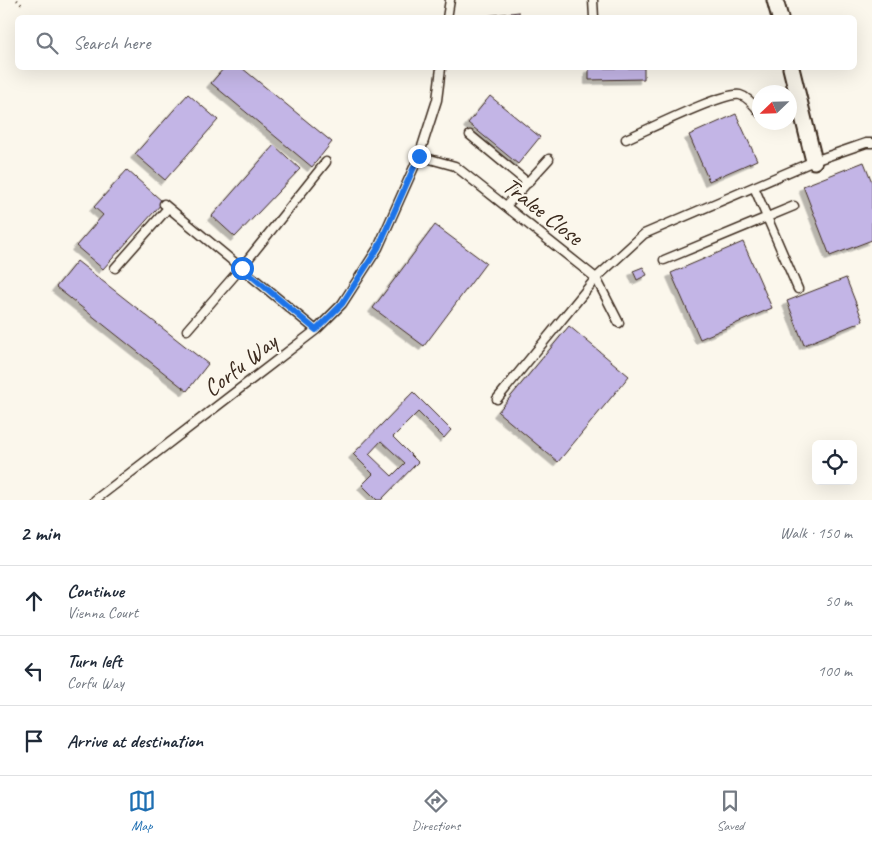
<!DOCTYPE html>
<html lang="en">
<head>
<meta charset="utf-8">
<style>
	body { margin:0; font-family:Caveat,sans-serif; background:#f2f2f3; color:#1f2937 }
	.controls { position:absolute; right:15px; bottom:15px; display:grid; overflow:hidden; border-radius:8px; box-shadow:0 5px 20px #0002 }
	.controls button { width:45px; height:45px; display:grid; place-items:center; padding:0; border:0; border-bottom:1px solid #e0e1e3; background:#fff; color:#1f2937; font:25px sans-serif }
	.compass { position:absolute; left:752px; top:85px; width:45px; height:45px; border-radius:50%; background:#fff; box-shadow:0 5px 20px #0002; rotate:247deg }
	.stop { position:absolute; width:15px; height:15px; margin:-11px; border:4px solid #1a73e8; border-radius:50%; background:#fff }
	.stop.end { background:#1a73e8; border-color:#fff; box-shadow:0 1px 5px #0008 }
	.list { margin:0; padding:0; list-style:none }
	h2 { display:flex; justify-content:space-between; align-items:center; height:65px; margin:0; padding:0 20px; font-size:21px }
	h2 small { font-size:16px; font-weight:400; color:#747a83 }
	.list li { display:grid; grid-template-columns:32px 1fr auto; gap:15px; align-items:center; box-sizing:border-box; height:70px; padding:0 20px; border-top:1px solid #e0e1e3 }
	.list b { display:block; font-size:19px; white-space:nowrap }
	.list p { margin:0; font-size:16px; white-space:nowrap; color:#747a83 }
	.list em { font-size:16px; font-style:normal; color:#747a83 }
	.icon { flex:none; width:28px; height:28px; fill:none; stroke:currentColor; stroke-width:2; stroke-linecap:round; stroke-linejoin:round }
	.map { position:relative; flex:none; width:872px; height:500px; overflow:hidden }
	.search { position:absolute; background:#fff; box-shadow:0 5px 20px #0002; left:15px; right:15px; top:15px; height:55px; display:flex; align-items:center; gap:12px; box-sizing:border-box; padding:0 18px; border-radius:8px; color:#747a83; font-size:19px }
	.sheet { height:275px; background:#fff }
	nav { display:flex; justify-content:space-around; align-items:center; box-sizing:border-box; height:70px; border-top:1px solid #e0e1e3; background:#fff; font-size:14px; color:#747a83 }
	nav a { display:grid; justify-items:center; gap:2px }
	nav .on { color:#1f6fb2 }
	.map>svg:first-child { display:block }
	.building { fill:#c3b5e6; stroke:#3b2a1e; fill-rule:evenodd; filter:url(#shadow) }
	.lines { fill:none; stroke-linecap:round; stroke-linejoin:round }
	.service-casing { stroke:#3b2a1e; stroke-width:11 }
	.minor-casing { stroke:#3b2a1e; stroke-width:19 }
	.path { stroke:#3b2a1e; stroke-width:2.5; stroke-dasharray:1 4; stroke-linecap:butt }
	.service { stroke:#fbf7ec; stroke-width:8 }
	.minor { stroke:#fbf7ec; stroke-width:15 }
	.route { stroke:#1a73e8; stroke-width:6 }
	.labels { text-anchor:middle; stroke-width:4.5; stroke-linejoin:round; paint-order:stroke }
	.street-label { font-size:24px; fill:#3b2a1e; stroke:#fbf7ec }
</style>
</head>
<body>
<div class="map">
<svg width="872" height="500" viewBox="0 0 872 500">
	<defs>
		<filter id="shadow"><feDropShadow dx="-4.5" dy="4.5" stdDeviation="0" flood-color="#0004"/></filter>
	</defs>
	<rect width="100%" height="100%" fill="#fbf7ec"/>
	<filter id="ink" filterUnits="userSpaceOnUse"><feTurbulence type="fractalNoise" baseFrequency=".02" numOctaves="2"/><feDisplacementMap in="SourceGraphic" scale="10" xChannelSelector="R" yChannelSelector="G"/><feConvolveMatrix kernelMatrix="1 2 1 2 8 2 1 2 1" color-interpolation-filters="sRGB"/></filter>
	<g filter="url(#ink)">
		<path class="building" d="M 519,12 L 520,18 L 476,18 L 476,17 Z
			M 224,68 L 242,68 L 332,142 L 312,167 L 211,83 Z
			M 589,68 L 644,68 L 644,79 L 589,80 Z
			M 188,94 L 218,120 L 165,180 L 135,154 Z
			M 490,96 L 540,137 L 518,164 L 468,123 Z
			M 736,114 L 757,160 L 709,181 L 689,135 Z
			M 274,145 L 300,169 L 235,237 L 212,216 Z
			M 864,162 L 872,182 L 872,240 L 830,256 L 803,186 Z
			M 127,170 L 163,202 L 103,269 L 76,246 L 103,215 L 94,207 Z
			M 435,225 L 486,263 L 424,346 L 373,308 Z
			M 743,242 L 772,308 L 700,339 L 671,273 Z
			M 77,261 L 208,364 L 187,391 L 56,287 Z
			M 643,267 L 647,275 L 637,280 L 633,271 Z
			M 846,278 L 863,321 L 804,345 L 787,301 Z
			M 569,326 L 629,376 L 558,462 L 498,412 Z
			M 413,392 L 451,430 L 444,438 L 418,412 L 393,437 L 418,462 L 381,500 L 377,500 L 362,485 L 373,474 L 353,454 ZM 381,441 L 405,463 L 392,476 L 369,454 Z"/>
		<g class="lines">
			<g class="service-casing">
				<path id="service" d="M 593,0 L 594,18
					M 447,18 L 450,0
					M 470,135 L 528,183
					M 626,139 C 645,131 724,91 740,95 C 748,97 755,106 760,113
					M 419,156 L 455,166 L 596,278 L 619,323
					M 754,187 L 798,289
					M 164,204 L 316,330
					M 506,206 L 549,159
					M 664,260 L 794,206
					M 115,268 L 168,208
					M 187,330 L 241,268 L 326,162
					M 497,399 L 596,278 L 644,234 L 814,161 L 866,143 L 872,143
					M 95,500 L 316,330 L 342,304 L 378,248 L 419,156 L 437,100 L 441,68"/>
			</g>
			<g class="minor-casing">
				<path id="minor" d="M 775,0 L 780,18
					M 791,68 L 814,161"/>
			</g>
			<path class="path" d="M 17,0 L 22,5"/>
			<use href="#service" class="service"/>
			<use href="#minor" class="minor"/>
		</g>
	</g>
	<g class="lines" filter="url(#ink)">
		<path class="route" d="M 242,268 L 316,330 L 342,304 L 378,248 L 419,156"/>
	</g>
	<g class="labels">
		<g class="street-label">
			<text transform="translate(543 211) rotate(38)" y="8">Tralee Close</text>
			<text transform="translate(240 365) rotate(-38)" y="8">Corfu Way</text>
		</g>
	</g>
</svg>
<div class="controls">
<button><svg class="icon" aria-label="locate" viewBox="0 0 24 24"><circle cx="12" cy="12" r="6"/><path d="M12 2v4M12 18v4M2 12h4M18 12h4"/></svg></button>
</div>
<svg class="compass" viewBox="-18 -18 36 36"><path d="M0-13l5 13h-10z" fill="#e53935"/><path d="M0 13l5-13h-10z" fill="#747a83"/></svg>
<div class="stop" style="left:242px;top:268px"></div>
<div class="stop end" style="left:419px;top:156px"></div>
<div class="search"><svg class="icon" aria-label="search" viewBox="0 0 24 24"><circle cx="10" cy="10" r="6"/><path d="M15 15l6 6"/></svg>Search here</div>
</div>
<section class="sheet">
<h2>2 min<small>Walk · 150 m</small></h2>
<ul class="list">
<li><svg class="icon" aria-label="ahead" viewBox="0 0 24 24"><path d="M12 20V5M6 11l6-6 6 6"/></svg><div><b>Continue</b><p>Vienna Court</p></div><em>50 m</em></li>
<li><svg class="icon" aria-label="left" viewBox="0 0 24 24"><path d="M17 20v-9H6M10 6l-5 5 5 5"/></svg><div><b>Turn left</b><p>Corfu Way</p></div><em>100 m</em></li>
<li><svg class="icon" aria-label="arrive" viewBox="0 0 24 24"><path d="M6 21V4h12l-3 4 3 4H6"/></svg><div><b>Arrive at destination</b></div></li>
</ul>
</section>
<nav>
<a class="on"><svg class="icon" aria-label="map" viewBox="0 0 24 24"><path d="M3 6l6-2 6 2 6-2v14l-6 2-6-2-6 2zM9 4v14M15 6v14"/></svg>Map</a>
<a><svg class="icon" aria-label="directions" viewBox="0 0 24 24"><path d="M12 3l9 9-9 9-9-9zM9 14v-3h6M13 9l2 2-2 2"/></svg>Directions</a>
<a><svg class="icon" aria-label="saved" viewBox="0 0 24 24"><path d="M7 4h10v16l-5-4-5 4z"/></svg>Saved</a>
</nav>
</body>
</html>
